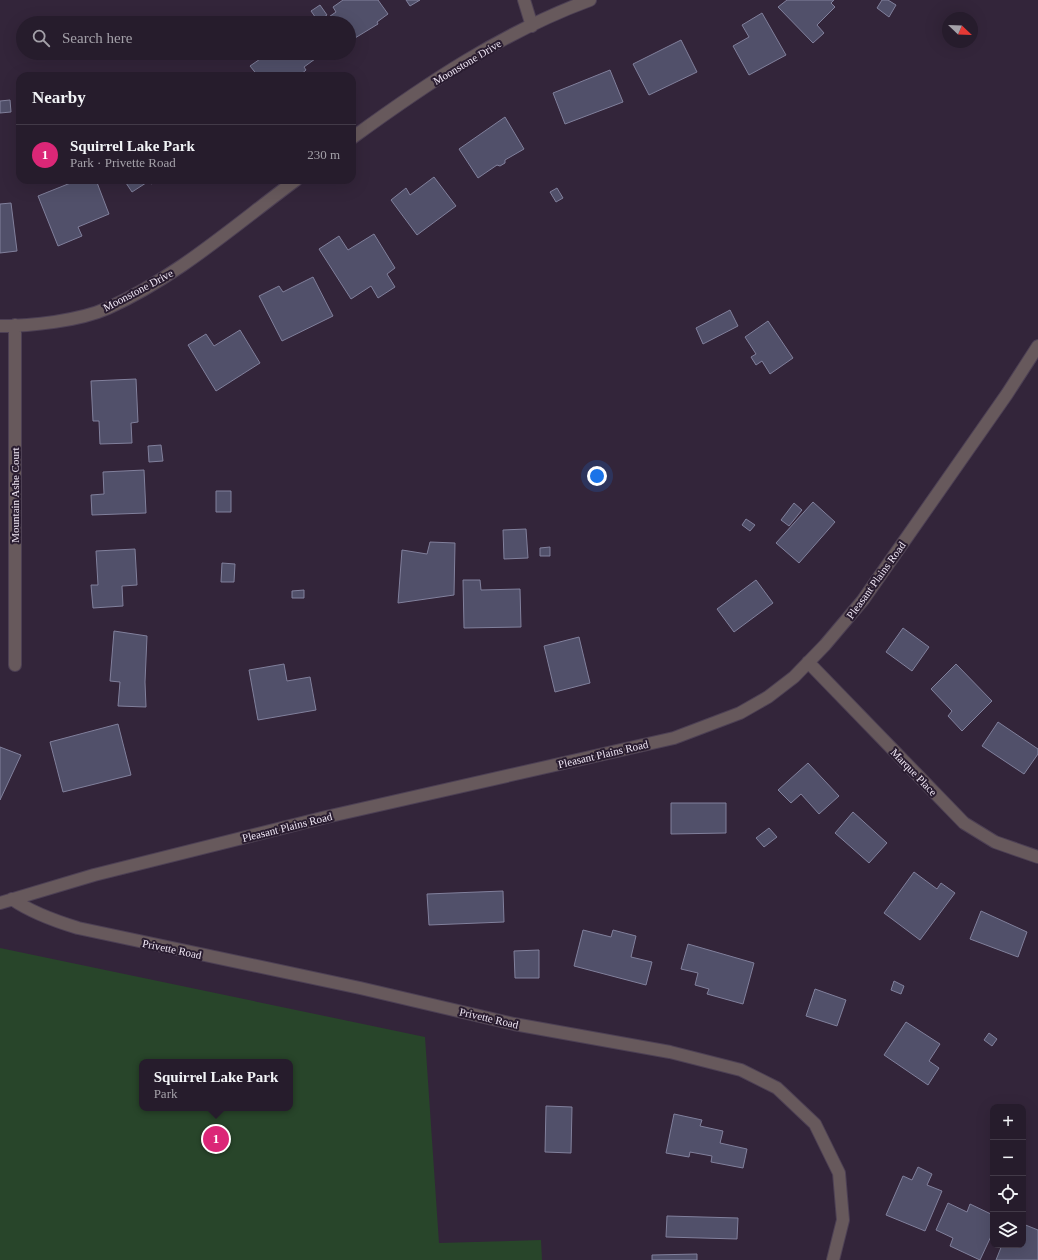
<!DOCTYPE html>
<html lang="en">
<head>
<meta charset="utf-8">
<style>
	body { margin:0; font-family:"Times New Roman",serif; background:#2e2534; color:#f1f3f6 }
	.controls { position:absolute; right:12px; bottom:12px; display:grid; overflow:hidden; border-radius:8px; box-shadow:0 4px 16px #0002 }
	.controls button { width:36px; height:36px; display:grid; place-items:center; padding:0; border:0; border-bottom:1px solid #423a48; background:#261c2c; color:#f1f3f6; font:20px sans-serif }
	.compass { position:absolute; left:942px; top:12px; width:36px; height:36px; border-radius:50%; background:#261c2c; box-shadow:0 4px 16px #0002; rotate:113deg }
	.you { position:absolute; left:597px; top:476px; width:14px; height:14px; margin:-10px; border:3px solid #fff; border-radius:50%; background:#1a73e8; box-shadow:0 0 0 6px #1a73e833 }
	.badge { display:grid; place-items:center; width:26px; height:26px; border-radius:50%; background:#db2777; color:#fff; font-size:13px; font-weight:700 }
	.pin { position:absolute; translate:-50% -50%; border:2px solid #fff; box-shadow:0 1px 4px #0006 }
	.popup { position:absolute; left:139px; top:1059px; width:154px; height:52px; box-sizing:border-box; display:grid; place-content:center; border-radius:8px; background:#261c2c; filter:drop-shadow(0 1px 3px #0005); font-size:13px; white-space:nowrap; color:#a4a1a9 }
	.popup b { font-size:15px; color:#f1f3f6 }
	.popup::after { content:''; position:absolute; left:50%; top:100%; margin-left:-8px; border:8px solid transparent; border-top-color:#261c2c }
	.list { margin:0; padding:0; list-style:none }
	h2 { display:flex; justify-content:space-between; align-items:center; height:52px; margin:0; padding:0 16px; font-size:17px }
	h2 small { font-size:13px; font-weight:400; color:#a4a1a9 }
	.list li { display:grid; grid-template-columns:26px 1fr auto; gap:12px; align-items:center; box-sizing:border-box; height:60px; padding:0 16px; border-top:1px solid #423a48 }
	.list b { display:block; font-size:15px; white-space:nowrap }
	.list p { margin:0; font-size:13px; white-space:nowrap; color:#a4a1a9 }
	.list em { font-size:13px; font-style:normal; color:#a4a1a9 }
	.icon { flex:none; width:22px; height:22px; fill:none; stroke:currentColor; stroke-width:2; stroke-linecap:round; stroke-linejoin:round }
	.map { position:relative; flex:none; width:1038px; height:1260px; overflow:hidden }
	.search { position:absolute; background:#261c2c; box-shadow:0 4px 16px #0002; left:16px; top:16px; width:340px; height:44px; display:flex; align-items:center; gap:10px; box-sizing:border-box; padding:0 14px; border-radius:22px; color:#a4a1a9; font-size:15px }
	.panel { position:absolute; background:#261c2c; box-shadow:0 4px 16px #0002; left:16px; top:72px; width:340px; height:112px; border-radius:12px }
	.map>svg:first-child { display:block }
	.green { fill:#28452a; fill-rule:evenodd }
	.building { fill:#51506a; stroke:#81809c }
	.lines { fill:none; stroke-linecap:round; stroke-linejoin:round }
	.minor-casing { stroke:#4d4054; stroke-width:14 }
	.minor { stroke:#67595c; stroke-width:12 }
	.labels { text-anchor:middle; stroke-width:4; stroke-linejoin:round; paint-order:stroke }
	.street-label { font-size:11px; fill:#f0e7f5; stroke:#291c30 }
</style>
</head>
<body>
<div class="map">
<svg width="1038" height="1260" viewBox="0 0 1038 1260">
	<rect width="100%" height="100%" fill="#33253a"/>
	<path class="green" d="M 0,948 L 425,1037 L 439,1243 L 541,1240 L 542,1260 L 0,1260 ZM 142,1062 L 290,1062 L 290,1108 L 142,1108 Z"/>
	<path class="building" d="M 343,0 L 378,0 L 388,14 L 377,22 L 378,24 L 355,38 L 351,32 L 349,34 L 349,23 L 320,23 L 336,12 L 333,7 Z
		M 406,0 L 420,0 L 410,6 Z
		M 787,0 L 834,0 L 831,3 L 835,7 L 817,25 L 824,33 L 813,43 L 778,7 Z
		M 882,0 L 888,0 L 896,5 L 889,17 L 877,8 Z
		M 320,5 L 327,15 L 318,21 L 311,11 Z
		M 762,13 L 786,55 L 749,75 L 733,46 L 749,37 L 742,25 Z
		M 681,40 L 697,72 L 649,95 L 633,64 Z
		M 265,53 L 267,55 L 270,53 L 311,53 L 315,59 L 304,67 L 306,70 L 299,76 L 258,76 L 250,66 L 263,57 L 262,56 Z
		M 610,70 L 623,102 L 565,124 L 553,93 Z
		M 10,100 L 11,112 L 0,113 L 0,101 Z
		M 505,117 L 524,149 L 505,160 L 505,163 L 500,166 L 497,165 L 478,178 L 459,149 Z
		M 434,177 L 456,206 L 417,235 L 391,200 L 406,188 L 410,195 Z
		M 78,180 L 96,180 L 109,214 L 78,227 L 82,236 L 58,246 L 38,196 Z
		M 124,180 L 158,180 L 151,184 L 149,181 L 132,192 Z
		M 557,188 L 563,198 L 556,202 L 550,192 Z
		M 11,203 L 17,251 L 0,253 L 0,204 Z
		M 374,234 L 395,268 L 387,274 L 395,287 L 378,298 L 371,286 L 351,299 L 319,249 L 339,236 L 348,250 Z
		M 313,277 L 333,316 L 282,341 L 259,296 L 279,286 L 283,292 Z
		M 730,310 L 738,326 L 703,344 L 696,328 Z
		M 768,321 L 793,358 L 770,374 L 762,361 L 756,365 L 751,357 L 756,354 L 745,337 Z
		M 240,330 L 260,363 L 216,391 L 188,345 L 206,334 L 214,346 Z
		M 136,379 L 138,422 L 131,423 L 132,443 L 100,444 L 99,421 L 93,421 L 91,381 Z
		M 161,445 L 163,461 L 149,462 L 148,446 Z
		M 144,470 L 146,513 L 92,515 L 91,495 L 104,494 L 103,472 Z
		M 216,491 L 231,491 L 231,512 L 216,512 Z
		M 813,502 L 835,522 L 799,563 L 776,543 Z
		M 794,503 L 802,510 L 789,526 L 781,520 Z
		M 746,519 L 755,525 L 750,531 L 742,525 Z
		M 526,529 L 528,558 L 504,559 L 503,530 Z
		M 430,542 L 455,543 L 454,595 L 398,603 L 402,550 L 427,554 Z
		M 550,547 L 550,556 L 540,556 L 540,548 Z
		M 135,549 L 137,585 L 122,586 L 123,606 L 93,608 L 91,585 L 98,585 L 96,551 Z
		M 222,563 L 235,564 L 234,582 L 221,582 Z
		M 463,580 L 480,580 L 481,590 L 520,589 L 521,627 L 464,628 Z
		M 756,580 L 773,603 L 734,632 L 717,609 Z
		M 304,590 L 304,598 L 292,598 L 292,591 Z
		M 903,628 L 929,647 L 912,671 L 886,652 Z
		M 114,631 L 147,636 L 145,682 L 146,707 L 118,706 L 120,682 L 110,681 Z
		M 579,637 L 590,683 L 555,692 L 544,646 Z
		M 284,664 L 287,681 L 310,677 L 316,710 L 258,720 L 249,670 Z
		M 956,664 L 992,701 L 962,731 L 948,716 L 952,711 L 931,689 Z
		M 998,722 L 1038,749 L 1038,754 L 1024,774 L 982,746 Z
		M 118,724 L 131,775 L 63,792 L 50,742 Z
		M 0,747 L 21,755 L 0,800 Z
		M 808,763 L 839,796 L 819,814 L 801,794 L 791,803 L 778,790 Z
		M 671,803 L 726,803 L 726,833 L 671,834 Z
		M 853,812 L 887,843 L 869,863 L 835,833 Z
		M 769,828 L 777,837 L 764,847 L 756,838 Z
		M 914,872 L 937,889 L 941,883 L 955,893 L 920,940 L 884,913 Z
		M 503,891 L 504,922 L 429,925 L 427,894 Z
		M 981,911 L 1027,932 L 1018,957 L 970,939 Z
		M 583,930 L 611,937 L 613,930 L 636,936 L 631,957 L 652,962 L 646,985 L 574,966 Z
		M 688,944 L 754,963 L 743,1004 L 707,994 L 709,989 L 695,985 L 698,973 L 681,969 Z
		M 539,950 L 539,978 L 515,978 L 514,951 Z
		M 894,981 L 904,986 L 901,994 L 891,990 Z
		M 815,989 L 846,1000 L 837,1026 L 806,1016 Z
		M 906,1022 L 940,1044 L 929,1061 L 939,1068 L 928,1085 L 884,1055 Z
		M 989,1033 L 997,1039 L 992,1046 L 984,1040 Z
		M 546,1106 L 572,1107 L 571,1153 L 545,1152 Z
		M 674,1114 L 702,1120 L 700,1126 L 723,1131 L 720,1143 L 747,1149 L 743,1168 L 711,1162 L 712,1156 L 690,1152 L 689,1157 L 666,1153 Z
		M 918,1167 L 932,1174 L 927,1185 L 942,1191 L 925,1231 L 886,1215 L 903,1176 L 912,1180 Z
		M 948,1203 L 967,1212 L 970,1204 L 993,1215 L 993,1232 L 980,1260 L 950,1246 L 953,1238 L 936,1230 Z
		M 667,1216 L 738,1218 L 737,1239 L 666,1237 Z
		M 1023,1224 L 1038,1230 L 1038,1260 L 996,1260 L 1002,1245 L 1023,1245 Z
		M 697,1254 L 697,1260 L 652,1260 L 652,1255 Z"/>
	<g class="lines">
		<g class="minor-casing">
			<path id="minor" d="M 524,0 L 532,26
				M 352,138 C 426,84 503,32 590,0
				M 15,325 L 15,665
				M 0,326 C 31,326 79,321 108,308 C 177,277 235,225 296,180
				M 808,662 L 964,823 L 995,842 L 1038,857
				M 12,899 C 32,913 55,921 78,928 L 360,988 L 514,1024 L 670,1052 L 741,1070 L 777,1088 L 815,1124 L 839,1173 L 843,1220 L 833,1260
				M 0,903 L 94,875 L 326,817 L 674,738 L 740,713 L 768,697 L 794,677 L 825,645 L 863,600 L 1007,394 L 1038,346"/>
		</g>
		<use href="#minor" class="minor"/>
	</g>
	<g class="labels">
		<g class="street-label">
			<text transform="translate(467 62) rotate(-31)" y="4">Moonstone Drive</text>
			<text transform="translate(138 290) rotate(-28)" y="4">Moonstone Drive</text>
			<text transform="translate(15 495) rotate(-90)" y="4">Mountain Ashe Court</text>
			<text transform="translate(876 580) rotate(-54)" y="4">Pleasant Plains Road</text>
			<text transform="translate(603 754) rotate(-13)" y="4">Pleasant Plains Road</text>
			<text transform="translate(914 772) rotate(46)" y="4">Marque Place</text>
			<text transform="translate(287 827) rotate(-14)" y="4">Pleasant Plains Road</text>
			<text transform="translate(172 949) rotate(12)" y="4">Privette Road</text>
			<text transform="translate(489 1018) rotate(13)" y="4">Privette Road</text>
		</g>
	</g>
</svg>
<div class="controls">
<button>+</button>
<button>−</button>
<button><svg class="icon" aria-label="locate" viewBox="0 0 24 24"><circle cx="12" cy="12" r="6"/><path d="M12 2v4M12 18v4M2 12h4M18 12h4"/></svg></button>
<button><svg class="icon" aria-label="layers" viewBox="0 0 24 24"><path d="M12 4l9 5-9 5-9-5zM3 14l9 5 9-5"/></svg></button>
</div>
<svg class="compass" viewBox="-18 -18 36 36"><path d="M0-13l5 13h-10z" fill="#e53935"/><path d="M0 13l5-13h-10z" fill="#a4a1a9"/></svg>
<div class="you"></div>
<div class="pin badge" style="left:216px;top:1139px">1</div>
<div class="popup"><b>Squirrel Lake Park</b>Park</div>
<div class="search"><svg class="icon" aria-label="search" viewBox="0 0 24 24"><circle cx="10" cy="10" r="6"/><path d="M15 15l6 6"/></svg>Search here</div>
<section class="panel">
<h2>Nearby<small></small></h2>
<ul class="list">
<li><span class="badge">1</span><div><b>Squirrel Lake Park</b><p>Park · Privette Road</p></div><em>230 m</em></li>
</ul>
</section>
</div>
</body>
</html>
